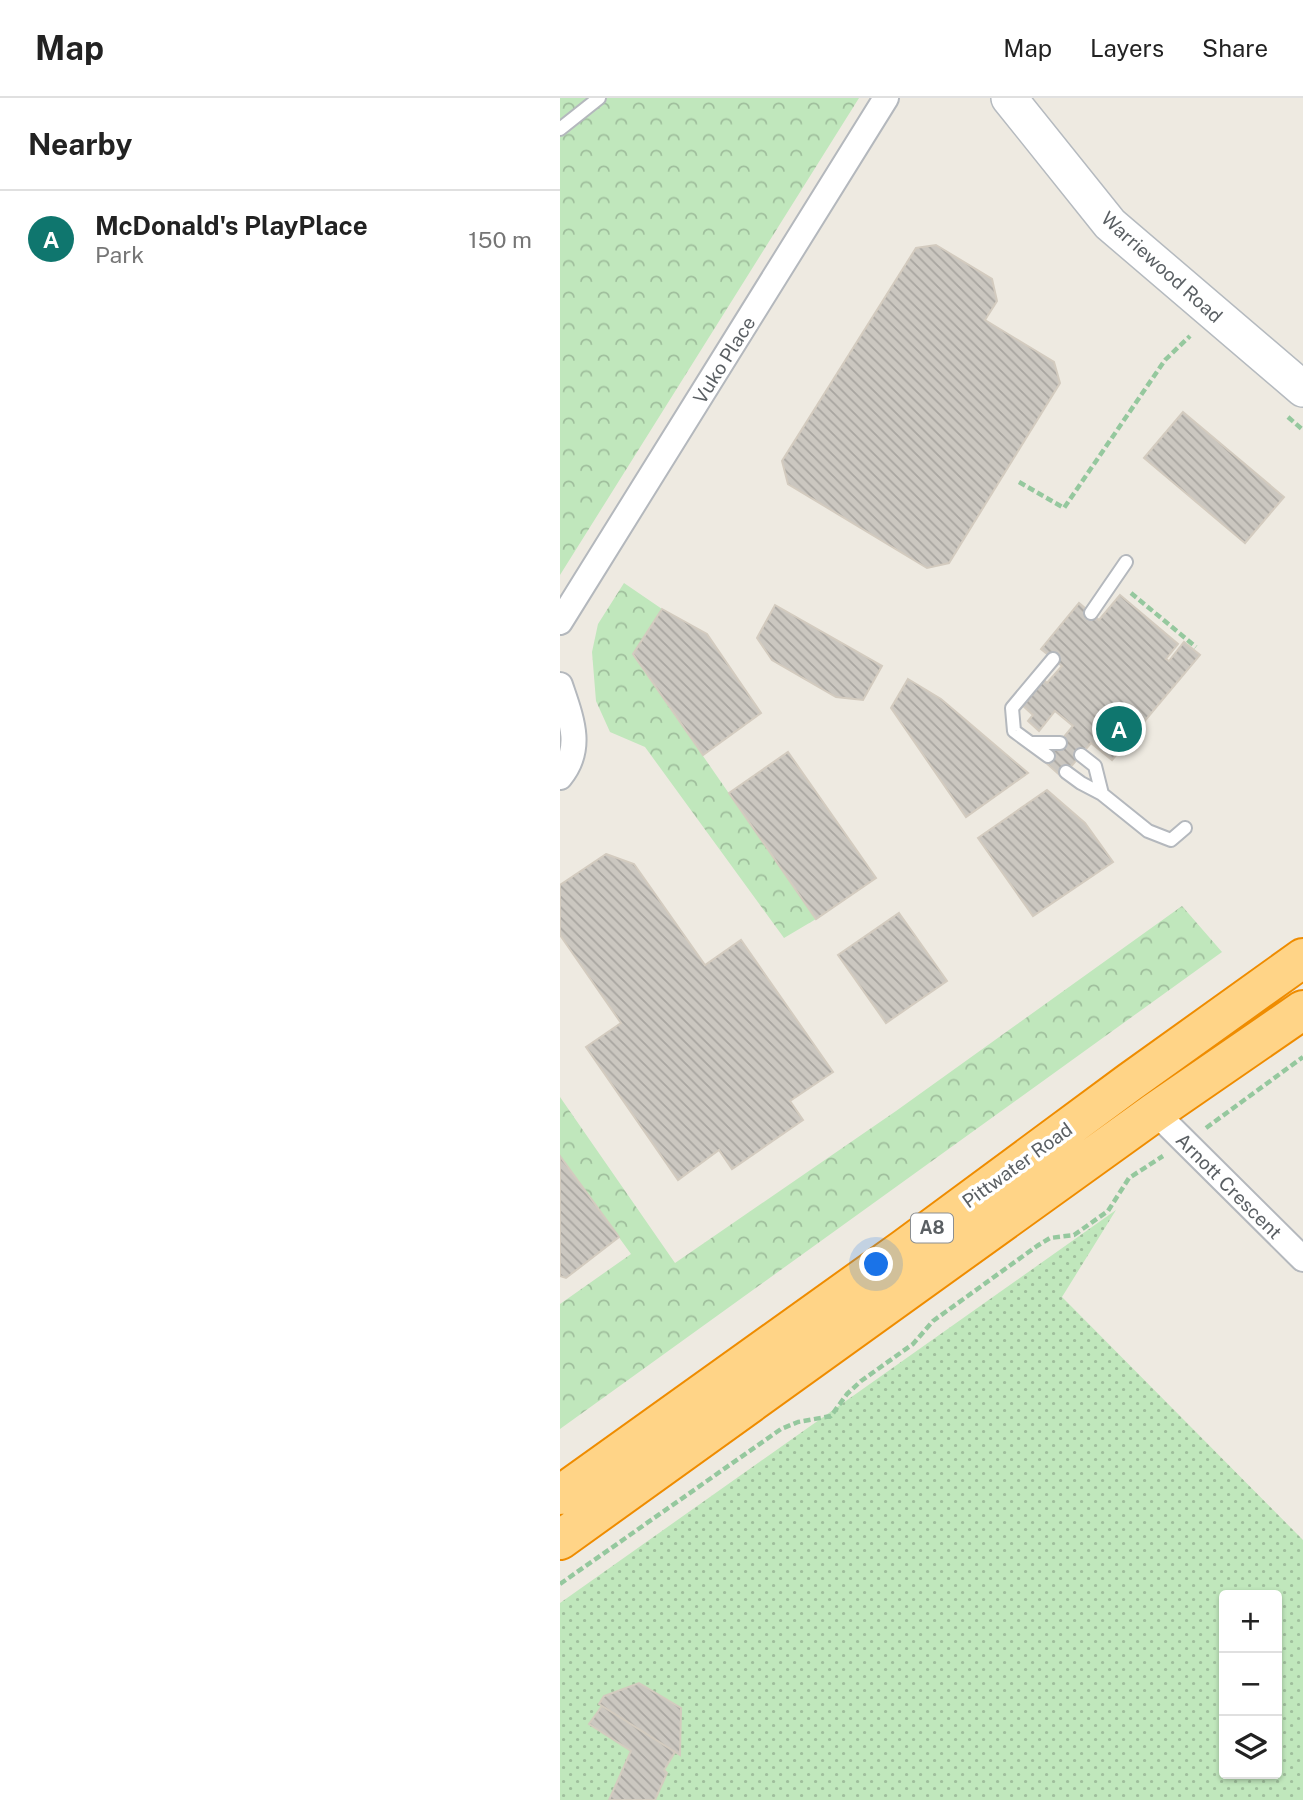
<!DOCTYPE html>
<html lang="en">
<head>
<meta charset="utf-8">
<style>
	body { margin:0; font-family:"Public Sans",sans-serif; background:#f2f2f2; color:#222 }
	.controls { position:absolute; right:21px; bottom:21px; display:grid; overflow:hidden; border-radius:7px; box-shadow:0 2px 5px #0004 }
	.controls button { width:63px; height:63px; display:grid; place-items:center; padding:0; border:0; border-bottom:2px solid #e0e0e0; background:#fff; color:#222; font:35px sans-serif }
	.you { position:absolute; left:317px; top:1167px; width:24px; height:24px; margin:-18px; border:5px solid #fff; border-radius:50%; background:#1a73e8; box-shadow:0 0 0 10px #1a73e833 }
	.badge { display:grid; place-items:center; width:46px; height:46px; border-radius:50%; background:#0f766e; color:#fff; font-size:23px; font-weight:700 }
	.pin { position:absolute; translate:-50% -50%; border:4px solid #fff; box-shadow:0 2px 7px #0006 }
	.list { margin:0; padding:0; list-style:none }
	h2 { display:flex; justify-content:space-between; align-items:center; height:91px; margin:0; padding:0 28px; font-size:30px }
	h2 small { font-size:23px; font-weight:400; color:#767676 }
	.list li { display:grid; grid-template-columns:46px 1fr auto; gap:21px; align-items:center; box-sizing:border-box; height:98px; padding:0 28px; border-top:2px solid #e0e0e0 }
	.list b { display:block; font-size:26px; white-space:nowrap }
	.list p { margin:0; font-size:23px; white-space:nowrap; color:#767676 }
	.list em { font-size:23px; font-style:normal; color:#767676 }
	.icon { flex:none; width:38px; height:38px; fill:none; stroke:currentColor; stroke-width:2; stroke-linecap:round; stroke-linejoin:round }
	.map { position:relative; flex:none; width:743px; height:1702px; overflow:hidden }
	header { display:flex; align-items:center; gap:42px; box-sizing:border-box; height:98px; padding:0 35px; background:#fff; border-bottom:2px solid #e0e0e0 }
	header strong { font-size:33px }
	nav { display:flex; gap:38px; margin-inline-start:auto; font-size:24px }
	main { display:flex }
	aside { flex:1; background:#fff }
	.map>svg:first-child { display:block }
	.forest { fill:url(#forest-crowns) }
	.park { fill:url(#park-dots); fill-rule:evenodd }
	.building { fill:url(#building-back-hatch); stroke:#d3cbbf; stroke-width:2 }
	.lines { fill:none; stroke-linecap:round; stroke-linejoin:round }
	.lane-casing { stroke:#b4b8bd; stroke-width:16 }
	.street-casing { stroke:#b4b8bd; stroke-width:28 }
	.secondary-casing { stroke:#b5babf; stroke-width:38 }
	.highway-casing { stroke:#ef8c00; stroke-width:42 }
	.path { stroke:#95c89e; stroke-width:4.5; stroke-dasharray:7 3.5; stroke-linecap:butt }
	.lane { stroke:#fff; stroke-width:12 }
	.street { stroke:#fff; stroke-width:24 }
	.secondary { stroke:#fff; stroke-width:35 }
	.highway { stroke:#ffd487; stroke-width:38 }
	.labels { text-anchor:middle; stroke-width:7; stroke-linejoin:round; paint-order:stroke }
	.shield { fill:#fff; stroke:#8c8f92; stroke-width:2 }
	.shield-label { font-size:18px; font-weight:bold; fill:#5a5f63 }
	.street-label { font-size:19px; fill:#5a5f63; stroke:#fff }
</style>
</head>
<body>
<header>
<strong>Map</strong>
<nav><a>Map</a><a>Layers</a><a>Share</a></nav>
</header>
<main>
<aside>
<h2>Nearby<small></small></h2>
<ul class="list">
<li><span class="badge">A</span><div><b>McDonald's PlayPlace</b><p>Park</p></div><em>150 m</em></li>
</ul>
</aside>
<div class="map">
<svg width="743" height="1702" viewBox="0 0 743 1702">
	<defs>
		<pattern id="forest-crowns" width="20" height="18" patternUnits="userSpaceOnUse" patternTransform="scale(1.75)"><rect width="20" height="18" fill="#c0e7bc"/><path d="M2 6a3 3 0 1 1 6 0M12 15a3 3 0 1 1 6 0" fill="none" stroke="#9fbe9c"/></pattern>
		<pattern id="park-dots" width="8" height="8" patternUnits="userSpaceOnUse" patternTransform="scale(1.75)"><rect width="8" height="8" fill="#c0e7bc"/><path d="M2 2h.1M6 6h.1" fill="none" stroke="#9fbe9c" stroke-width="1.8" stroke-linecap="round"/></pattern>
		<pattern id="building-back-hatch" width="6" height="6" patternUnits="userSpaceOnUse" patternTransform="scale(1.75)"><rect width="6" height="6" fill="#cbc7c0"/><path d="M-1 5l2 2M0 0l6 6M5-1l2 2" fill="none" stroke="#a8a5a0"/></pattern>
	</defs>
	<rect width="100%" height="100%" fill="#eeeae1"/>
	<path class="forest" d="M 0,0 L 299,0 L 0,477 Z
		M 64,485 L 102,511 L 73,557 L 256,821 L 224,840 L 85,649 L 50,634 L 36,603 L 32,554 L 38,526 Z
		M 622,808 L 662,854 L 0,1331 L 0,1206 L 71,1156 L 0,1058 L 0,999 L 115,1165 L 336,1013 Z"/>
	<path class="park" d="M 556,1112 L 502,1199 L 743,1442 L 743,1702 L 0,1702 L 0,1505 ZM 664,1497 L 717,1497 L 717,1676 L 664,1676 Z"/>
	<path class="building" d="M 376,147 L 432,181 L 437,203 L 425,222 L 494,264 L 500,285 L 389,465 L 367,470 L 228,386 L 222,363 L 356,150 Z
		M 623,314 L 724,399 L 685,445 L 584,360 Z
		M 560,497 L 618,546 L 606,561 L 609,563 L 624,544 L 640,557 L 552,662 L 531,645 L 502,679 L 484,663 L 513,628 L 495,613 L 479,633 L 468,623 L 473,617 L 463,608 L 484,582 L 487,585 L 502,568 L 481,551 L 519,505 L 539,522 Z
		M 215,507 L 322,568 L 303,602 L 276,599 L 212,562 L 197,540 Z
		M 102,511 L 147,536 L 201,615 L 143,657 L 73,556 Z
		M 348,581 L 381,601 L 468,675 L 406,719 L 331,610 Z
		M 228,654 L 316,780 L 256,821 L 169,695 Z
		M 487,692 L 525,725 L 553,764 L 473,818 L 418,740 Z
		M 46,756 L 74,766 L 145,867 L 181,842 L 273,974 L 230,1003 L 243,1022 L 172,1071 L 159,1052 L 118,1082 L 26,949 L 61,925 L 0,837 L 0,787 Z
		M 339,815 L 387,883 L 326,925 L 278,857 Z
		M 0,1058 L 59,1139 L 6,1180 L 0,1178 Z
		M 79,1585 L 121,1610 L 120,1657 L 39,1606 L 44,1598 Z
		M 42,1608 L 115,1654 L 104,1672 L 107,1675 L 95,1702 L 49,1702 L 71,1653 L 29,1626 Z"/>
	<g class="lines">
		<g class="lane-casing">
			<path id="lane" d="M 0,31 L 39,0
				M 531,515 L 566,464
				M 471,645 L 500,645
				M 521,657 L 535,668 L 542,696
				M 488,658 L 454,633 L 452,610 L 493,561
				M 506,674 L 521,685 L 542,696 L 588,733 L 611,742 L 625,730"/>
		</g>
		<g class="street-casing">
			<path id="street" d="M 0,524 L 326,0
				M 0,587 C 11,620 24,650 0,679
				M 595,1014 L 743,1161"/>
		</g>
		<g class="secondary-casing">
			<path id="secondary" d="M 449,0 L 550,126 L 743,291"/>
		</g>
		<g class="highway-casing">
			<path id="highway" d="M 0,1397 L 344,1151 L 570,984 L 743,860
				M 0,1442 L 595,1014 L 743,912"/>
		</g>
		<path class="path" d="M 728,319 L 743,332
			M 459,384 L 504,410 L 605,262 L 630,238
			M 571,495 L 636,549
			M 646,1030 L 743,959
			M 0,1486 L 221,1331 L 238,1324 L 271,1318 L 287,1296 L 301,1283 L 353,1246 L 373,1223 L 477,1148 L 490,1140 L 514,1137 L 548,1113 L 569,1080 L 603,1058"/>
		<use href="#lane" class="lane"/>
		<use href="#street" class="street"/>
		<use href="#secondary" class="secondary"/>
		<use href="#highway" class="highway"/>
	</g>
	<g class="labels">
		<rect class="shield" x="351" y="1115.5" width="42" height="29" rx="5"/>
		<g class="shield-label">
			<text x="372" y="1136">A8</text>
		</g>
		<g class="street-label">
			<text transform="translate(602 169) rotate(42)" y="7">Warriewood Road</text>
			<text transform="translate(164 262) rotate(-58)" y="7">Vuko Place</text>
			<text transform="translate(457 1067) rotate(-36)" y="7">Pittwater Road</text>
			<text transform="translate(669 1088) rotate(45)" y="7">Arnott Crescent</text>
		</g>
	</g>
</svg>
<div class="controls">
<button>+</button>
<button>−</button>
<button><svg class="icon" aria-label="layers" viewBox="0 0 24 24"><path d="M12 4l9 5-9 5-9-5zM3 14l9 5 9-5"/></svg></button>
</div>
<div class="you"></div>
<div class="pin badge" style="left:559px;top:631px">A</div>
</div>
</main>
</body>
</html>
